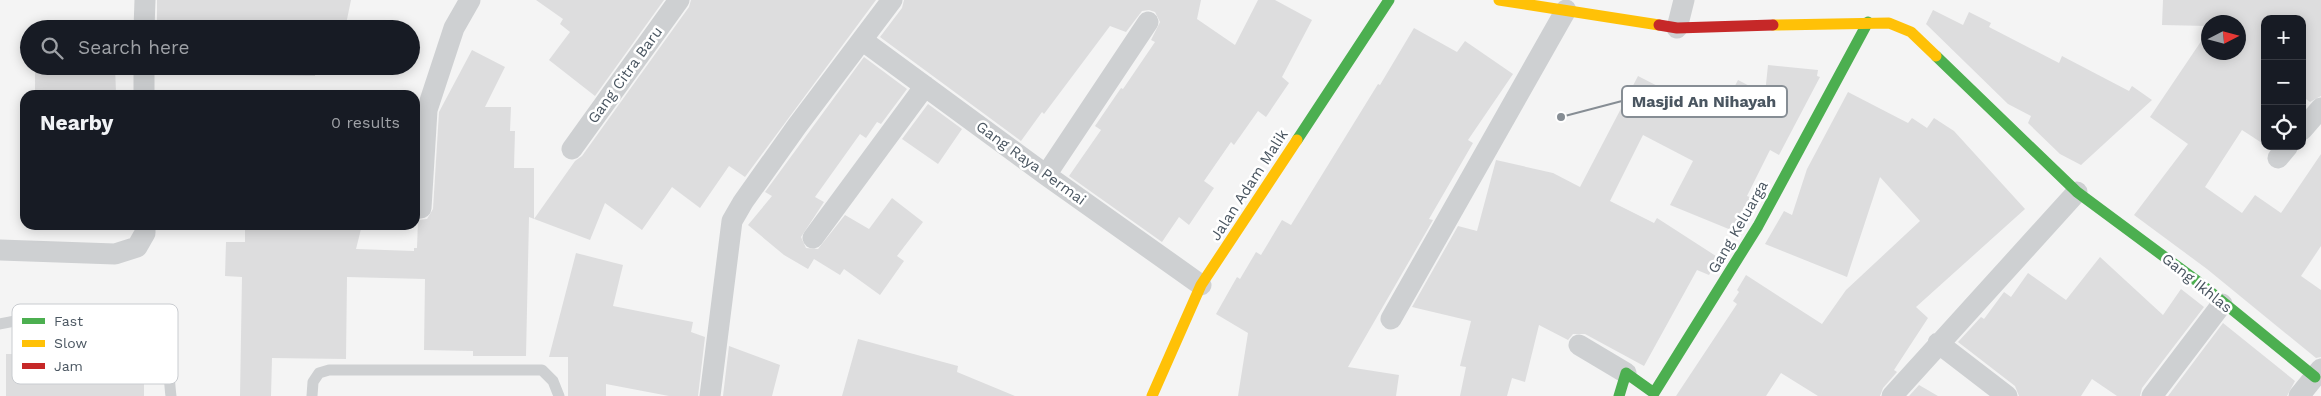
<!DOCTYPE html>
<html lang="en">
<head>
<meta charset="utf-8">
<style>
	body { margin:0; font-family:"Work Sans",sans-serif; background:#242831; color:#f1f3f6 }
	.controls { position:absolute; right:15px; top:15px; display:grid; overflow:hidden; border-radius:10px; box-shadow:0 2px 12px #0003 }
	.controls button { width:45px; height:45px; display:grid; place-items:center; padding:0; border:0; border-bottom:1px solid #363941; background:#171b24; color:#f1f3f6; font:25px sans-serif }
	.compass { position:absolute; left:2201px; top:15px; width:45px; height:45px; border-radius:50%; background:#171b24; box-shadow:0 2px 12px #0003; rotate:84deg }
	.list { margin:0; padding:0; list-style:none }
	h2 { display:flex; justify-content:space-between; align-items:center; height:65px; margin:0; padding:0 20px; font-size:21px }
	h2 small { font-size:16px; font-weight:400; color:#9ea1a6 }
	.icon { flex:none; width:28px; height:28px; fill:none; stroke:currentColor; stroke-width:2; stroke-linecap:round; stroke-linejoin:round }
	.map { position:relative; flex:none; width:2321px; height:396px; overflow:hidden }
	.search { position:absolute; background:#171b24; box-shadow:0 2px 12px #0003; left:20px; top:20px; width:400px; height:55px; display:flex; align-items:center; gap:12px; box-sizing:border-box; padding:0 18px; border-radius:28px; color:#9ea1a6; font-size:19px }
	.panel { position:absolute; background:#171b24; box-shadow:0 2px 12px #0003; left:20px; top:90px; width:400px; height:140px; border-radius:15px }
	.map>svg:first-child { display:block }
	.building { fill:#ddddde }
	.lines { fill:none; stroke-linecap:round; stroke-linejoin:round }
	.lane { stroke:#ced0d2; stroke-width:11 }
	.street { stroke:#ced0d2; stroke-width:21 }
	.fast { stroke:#4caf50; stroke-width:11 }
	.slow { stroke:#ffc107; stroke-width:11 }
	.jam { stroke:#c62828; stroke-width:11 }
	.labels { text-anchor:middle; stroke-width:5; stroke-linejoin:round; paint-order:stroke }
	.street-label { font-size:15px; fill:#4a5661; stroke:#fff }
	.key { fill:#fff; stroke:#c9ccd0; stroke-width:1 }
	.key-label { font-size:14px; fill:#4a5661 }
	.leader { fill:none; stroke:#868d94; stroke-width:2 }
	.callout-dot { fill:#868d94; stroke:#fff; stroke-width:2 }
	.callout { fill:#fff; stroke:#868d94; stroke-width:2 }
	.callout-label { font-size:16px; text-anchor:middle; font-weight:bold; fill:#4a5661 }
</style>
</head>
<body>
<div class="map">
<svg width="2321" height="396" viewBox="0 0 2321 396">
	<rect width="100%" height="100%" fill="#f4f4f4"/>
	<path class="building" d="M 157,0 L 351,0 L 345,29 L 157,29 Z
		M 536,0 L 664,0 L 595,96 L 549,60 L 570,32 L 560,24 L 563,19 Z
		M 691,0 L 876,0 L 745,177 L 729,166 L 700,208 L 672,187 L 642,230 L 605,203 L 590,240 L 529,217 L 526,356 L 473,356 L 473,351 L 424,350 L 425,279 L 347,277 L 346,359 L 272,358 L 271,396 L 240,396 L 242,277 L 225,276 L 226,242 L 245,242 L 245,225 L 362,225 L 356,249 L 414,251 L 414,248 L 417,248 L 418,220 L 427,219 L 433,209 L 439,112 L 472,50 L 505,67 L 485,107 L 511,107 L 510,131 L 515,131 L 514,168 L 534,168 L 534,219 L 575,161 L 582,156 L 689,7 Z
		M 904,0 L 1201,0 L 1197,19 L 1235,45 L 1258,0 L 1275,0 L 1312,20 L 1282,77 L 1289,83 L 1266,117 L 1258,111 L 1234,145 L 1231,142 L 1204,181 L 1214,188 L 1189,225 L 1179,217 L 1162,242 L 1069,176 L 1101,130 L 1095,126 L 1121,88 L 1123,89 L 1155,42 L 1151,40 L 1160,22 L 1155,12 L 1149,10 L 1142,11 L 1126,32 L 1110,26 L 1044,114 L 1042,112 L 1021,141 L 880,37 L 902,8 Z
		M 2163,0 L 2321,0 L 2321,96 L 2310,102 L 2302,96 L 2302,19 L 2265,19 L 2265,145 L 2242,130 L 2205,187 L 2242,213 L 2255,195 L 2281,213 L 2321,154 L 2321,246 L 2301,276 L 2321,290 L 2321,357 L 2316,358 L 2207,269 L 2134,215 L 2188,144 L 2150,117 L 2208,31 L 2208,52 L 2238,52 L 2238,22 L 2208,22 L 2208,26 L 2162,25 Z
		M 1933,10 L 1963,25 L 1969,12 L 1991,23 L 1989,27 L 2059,63 L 2062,56 L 2129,91 L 2132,86 L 2152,100 L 2081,165 L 2060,154 L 2028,123 L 2031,116 L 2008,104 L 1926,24 Z
		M 1414,28 L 1457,52 L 1465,41 L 1513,74 L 1468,140 L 1473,143 L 1429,219 L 1433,220 L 1348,367 L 1399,375 L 1396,396 L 1238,396 L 1248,333 L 1216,314 L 1237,277 L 1240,279 L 1256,252 L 1261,255 L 1282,220 L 1291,225 L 1378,84 L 1380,85 Z
		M 864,57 L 907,89 L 881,124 L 877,122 L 866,138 L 860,134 L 815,197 L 824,202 L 801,237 L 806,248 L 818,249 L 845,215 L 869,229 L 892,198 L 923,222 L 897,256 L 904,261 L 880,295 L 844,269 L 840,275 L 814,259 L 808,269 L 784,255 L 748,225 L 772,196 L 765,192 Z
		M 1768,65 L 1818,70 L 1817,76 L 1820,77 L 1779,155 L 1770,150 L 1747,196 L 1755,199 L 1736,232 L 1670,205 L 1693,161 L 1643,135 L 1610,201 L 1654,223 L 1657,218 L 1719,258 L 1709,275 L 1697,270 L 1644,366 L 1585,334 L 1573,334 L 1568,340 L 1539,325 L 1525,382 L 1512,378 L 1507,396 L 1460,396 L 1466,367 L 1460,366 L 1471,321 L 1412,307 L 1458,226 L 1477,231 L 1496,160 L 1553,173 L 1580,187 L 1638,76 L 1677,96 L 1682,85 L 1724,107 L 1738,80 L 1765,94 Z
		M 77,66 L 115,66 L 116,93 L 35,95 L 35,72 L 77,70 Z
		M 244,66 L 316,66 L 315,76 L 244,75 Z
		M 1848,92 L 1908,123 L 1912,118 L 1927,128 L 1934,118 L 1954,131 L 2025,209 L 1916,307 L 1928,318 L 1894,370 L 1897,372 L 1883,388 L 1880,396 L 1818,396 L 1781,373 L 1766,396 L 1676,396 L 1737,304 L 1733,301 L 1739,292 L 1737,290 L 1746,275 L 1822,324 L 1846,290 L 1920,221 L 1880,177 L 1847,277 L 1765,244 L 1784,211 L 1792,215 L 1807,169 Z
		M 928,104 L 962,129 L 938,164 L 902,139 Z
		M 576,253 L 623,265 L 613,306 L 693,322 L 691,332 L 705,337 L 698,396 L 669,396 L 606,384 L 606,396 L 568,396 L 568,357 L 549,357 Z
		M 2100,257 L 2163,315 L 2181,289 L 2204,307 L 2142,388 L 2140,396 L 2117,396 L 2092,379 L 2081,396 L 2019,396 L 2015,386 L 1958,342 L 1981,317 L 1984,319 L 2004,292 L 2011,297 L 2028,273 L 2066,300 Z
		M 2223,323 L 2295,381 L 2287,396 L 2168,396 Z
		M 858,339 L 958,366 L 957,372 L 1015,396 L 842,396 Z
		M 729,346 L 780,365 L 772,396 L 723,396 Z
		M 6,354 L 144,354 L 144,396 L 6,396 Z
		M 1919,385 L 1938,396 L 1909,396 Z"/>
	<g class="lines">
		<path class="lane" d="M 0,324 C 31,317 145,298 163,332 C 168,340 169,383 171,396
			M 312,396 L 313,382 L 319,373 L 329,370 L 542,370 L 553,381 L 559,396"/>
		<path class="street" d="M 1677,28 L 1684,0
			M 144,29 L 145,0
			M 862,40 L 1046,175 L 1201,285
			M 144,95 L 144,66
			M 2302,130 L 2321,108
			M 572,149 L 679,0
			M 2278,158 L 2288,146
			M 1046,175 L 1148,22
			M 421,208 L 427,110 L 454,28 L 470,0
			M 813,238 L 925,86
			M 0,250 L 115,254 L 137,247 L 145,233 L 145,225
			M 1391,319 L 1566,10
			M 1938,343 L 2007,396
			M 1579,345 L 1626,373
			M 710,396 L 732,221 L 743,202 L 797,126 L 892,0
			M 1892,396 L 2077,192
			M 2152,396 L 2222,304
			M 2299,396 L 2321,369"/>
		<path class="fast" d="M 1936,56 L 2077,192 L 2197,281 L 2315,377
			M 1297,140 L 1389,0
			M 1619,396 L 1626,373 L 1654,393 L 1758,226 L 1868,22"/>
		<path class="slow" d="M 1499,0 L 1659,25
			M 1773,25 L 1889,23 L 1911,32 L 1936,56
			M 1152,396 L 1201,285 L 1297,140"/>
		<path class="jam" d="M 1659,25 L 1677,28 L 1773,25"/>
	</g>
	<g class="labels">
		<g class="street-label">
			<text transform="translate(625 75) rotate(-54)" y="5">Gang Citra Baru</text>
			<text transform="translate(1031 163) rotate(36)" y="5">Gang Raya Permai</text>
			<text transform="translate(1249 185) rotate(-57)" y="5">Jalan Adam Malik</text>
			<text transform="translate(1738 227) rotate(-60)" y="5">Gang Keluarga</text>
			<text transform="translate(2197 283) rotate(39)" y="5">Gang Ikhlas</text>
		</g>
	</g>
	<rect x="12" y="304" width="166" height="80" rx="8" class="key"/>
	<rect x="22" y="318" width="23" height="6" fill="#4caf50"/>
	<rect x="22" y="340" width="23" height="7" fill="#ffc107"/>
	<rect x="22" y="363" width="23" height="6" fill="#c62828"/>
	<g class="key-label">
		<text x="54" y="326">Fast</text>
		<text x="54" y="348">Slow</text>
		<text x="54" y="371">Jam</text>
	</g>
	<path class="leader" d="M1561 117L1622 101"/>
	<circle class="callout-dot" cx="1561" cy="117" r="5"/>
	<rect class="callout" x="1622" y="86" width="165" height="31" rx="5"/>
	<g class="callout-label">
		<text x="1704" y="107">Masjid An Nihayah</text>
	</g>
</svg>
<div class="controls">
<button>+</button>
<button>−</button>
<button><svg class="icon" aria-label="locate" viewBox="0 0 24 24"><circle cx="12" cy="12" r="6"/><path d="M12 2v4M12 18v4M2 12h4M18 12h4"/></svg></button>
</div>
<svg class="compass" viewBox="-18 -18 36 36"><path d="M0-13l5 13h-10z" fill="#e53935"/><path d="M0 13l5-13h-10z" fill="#9ea1a6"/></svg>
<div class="search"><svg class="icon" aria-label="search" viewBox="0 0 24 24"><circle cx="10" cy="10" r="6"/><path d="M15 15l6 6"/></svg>Search here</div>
<section class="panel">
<h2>Nearby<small>0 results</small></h2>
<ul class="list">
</ul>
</section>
</div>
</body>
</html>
